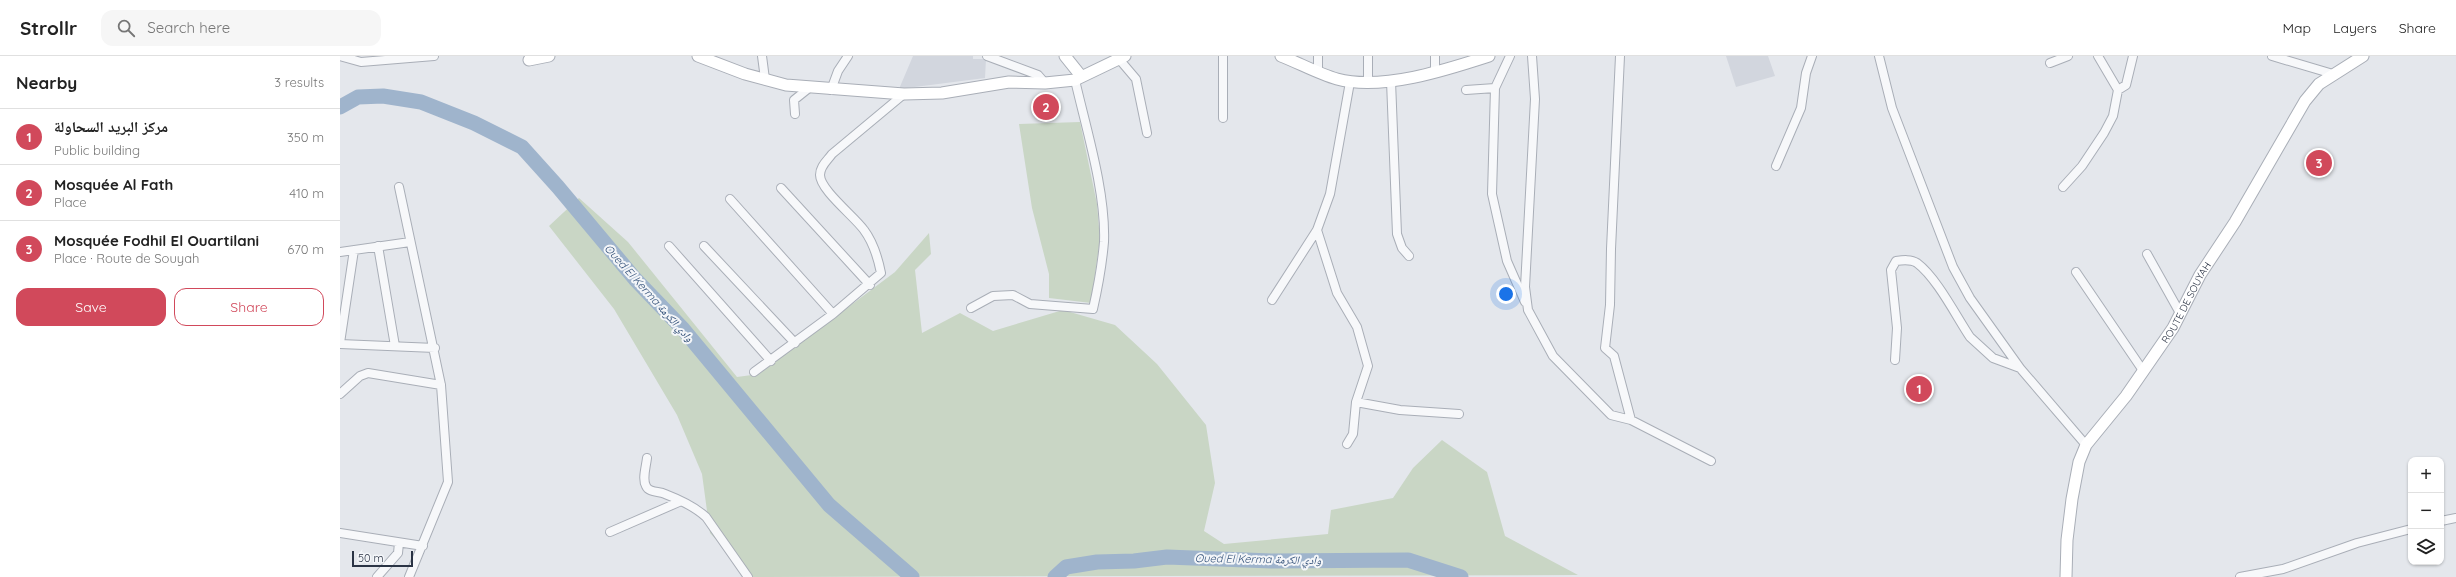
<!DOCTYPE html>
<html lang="en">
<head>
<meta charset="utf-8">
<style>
	body { margin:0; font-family:Quicksand,"Noto Naskh Arabic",sans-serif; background:#f6f6f6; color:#222 }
	.controls { position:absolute; right:12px; bottom:12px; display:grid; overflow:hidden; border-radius:8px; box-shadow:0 1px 3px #0004 }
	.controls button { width:36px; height:36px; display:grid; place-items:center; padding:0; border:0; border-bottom:1px solid #e0e0e0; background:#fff; color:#222; font:20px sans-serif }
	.scale { position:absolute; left:12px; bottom:10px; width:61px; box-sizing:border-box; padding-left:4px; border:2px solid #2b3445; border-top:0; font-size:11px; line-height:14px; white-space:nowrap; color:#2b3445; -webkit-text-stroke:3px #f4f6f9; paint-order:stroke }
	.you { position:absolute; left:1166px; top:238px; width:14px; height:14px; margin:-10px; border:3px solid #fff; border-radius:50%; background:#1a73e8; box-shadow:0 0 0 6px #1a73e833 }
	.badge { display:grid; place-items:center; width:26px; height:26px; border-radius:50%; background:#d1495b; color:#fff; font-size:13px; font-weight:700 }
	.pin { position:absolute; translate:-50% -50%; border:2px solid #fff; box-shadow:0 1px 4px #0006 }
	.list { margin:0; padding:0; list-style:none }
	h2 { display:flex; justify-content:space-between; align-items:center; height:52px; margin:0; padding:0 16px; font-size:17px }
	h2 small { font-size:13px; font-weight:400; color:#767676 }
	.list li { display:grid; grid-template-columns:26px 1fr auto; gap:12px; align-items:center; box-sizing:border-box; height:56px; padding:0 16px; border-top:1px solid #e0e0e0 }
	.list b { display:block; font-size:15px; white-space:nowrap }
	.list p { margin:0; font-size:13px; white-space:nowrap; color:#767676 }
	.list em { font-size:13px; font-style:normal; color:#767676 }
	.actions { display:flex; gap:8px; padding:12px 16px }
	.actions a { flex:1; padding:9px 0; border:1px solid #d1495b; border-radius:12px; text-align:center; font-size:14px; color:#d1495b }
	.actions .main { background:#d1495b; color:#fff }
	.icon { flex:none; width:22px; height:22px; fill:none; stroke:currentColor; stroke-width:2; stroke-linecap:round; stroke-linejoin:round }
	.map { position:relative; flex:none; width:2116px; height:521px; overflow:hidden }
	header { display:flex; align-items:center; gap:24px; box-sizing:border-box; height:56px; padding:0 20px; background:#fff; border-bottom:1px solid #e0e0e0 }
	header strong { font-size:19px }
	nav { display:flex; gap:22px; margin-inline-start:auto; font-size:14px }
	.search { width:280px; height:36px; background:#f6f6f6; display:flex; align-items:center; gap:10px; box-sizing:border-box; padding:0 14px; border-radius:12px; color:#767676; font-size:15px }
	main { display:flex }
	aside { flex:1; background:#fff }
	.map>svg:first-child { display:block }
	.built { fill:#d2d6de }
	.green { fill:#c9d6c5 }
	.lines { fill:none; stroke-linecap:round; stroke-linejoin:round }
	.river { stroke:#9fb4cc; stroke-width:15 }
	.street-casing { stroke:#a9aeb7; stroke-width:10 }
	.secondary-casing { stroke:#a9aeb7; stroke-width:13 }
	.street { stroke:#f7f8fa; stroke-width:8 }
	.secondary { stroke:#fff; stroke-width:11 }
	.labels { text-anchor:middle; stroke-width:4; stroke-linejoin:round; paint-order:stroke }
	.street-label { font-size:10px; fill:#2b3445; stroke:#f4f6f9 }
	.water-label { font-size:11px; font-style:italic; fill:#34527a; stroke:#f4f6f9 }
</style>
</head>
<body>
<header>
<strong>Strollr</strong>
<div class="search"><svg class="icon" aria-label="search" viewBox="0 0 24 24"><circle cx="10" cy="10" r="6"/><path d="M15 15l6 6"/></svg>Search here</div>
<nav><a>Map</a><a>Layers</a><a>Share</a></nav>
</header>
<main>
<aside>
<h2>Nearby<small>3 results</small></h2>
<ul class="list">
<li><span class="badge">1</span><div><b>مركز البريد السحاولة</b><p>Public building</p></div><em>350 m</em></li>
<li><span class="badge">2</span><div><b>Mosquée Al Fath</b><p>Place</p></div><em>410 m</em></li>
<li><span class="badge">3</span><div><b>Mosquée Fodhil El Ouartilani</b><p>Place · Route de Souyah</p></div><em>670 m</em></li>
</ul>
<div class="actions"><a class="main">Save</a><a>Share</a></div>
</aside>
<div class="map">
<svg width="2116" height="521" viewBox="0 0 2116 521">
	<rect width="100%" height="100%" fill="#e4e7ec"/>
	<path class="built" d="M 573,0 L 633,0 L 633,3 L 646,3 L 645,22 L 559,33 Z
		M 1386,0 L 1428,0 L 1435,20 L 1396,31 Z"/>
	<path class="green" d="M 740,66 L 757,148 L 760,183 L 751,247 L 709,242 L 709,218 L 692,152 L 679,68 Z
		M 239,142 L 288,186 L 397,321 L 419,318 L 555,216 L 589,177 L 591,198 L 575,214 L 582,277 L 620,257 L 653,275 L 723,254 L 775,269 L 817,308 L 866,369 L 875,427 L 864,475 L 884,488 L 988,478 L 991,454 L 1053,442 L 1073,412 L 1102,384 L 1147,416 L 1165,480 L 1238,519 L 410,521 L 370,477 L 362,418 L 337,359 L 274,253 L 209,170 Z"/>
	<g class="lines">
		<path class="river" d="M 0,51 L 18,41 L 43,40 L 81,46 L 134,67 L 182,91 L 218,131 L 295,223 L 343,273 L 489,449 L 572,521
			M 715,521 L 726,511 L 757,506 L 794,505 L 827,501 L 932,505 L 1068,504 L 1121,521"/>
		<g class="street-casing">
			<path id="street" d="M 0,0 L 21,6 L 94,0
				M 422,0 L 425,23
				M 647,0 L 698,19 L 705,27
				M 883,0 L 883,62
				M 978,0 L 978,14
				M 1028,0 L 1028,26
				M 1170,0 L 1155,32 L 1152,138 L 1167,205 L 1185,246
				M 1192,0 L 1195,43 L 1185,231 L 1188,254 L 1213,300 L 1271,359 L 1291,364 L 1371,405
				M 1280,0 L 1271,193 L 1270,249 L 1265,292 L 1274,300 L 1291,364
				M 1539,0 L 1552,52 L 1613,211 L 1630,242 L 1680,312
				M 1932,0 L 1993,18
				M 779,3 L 796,23 L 807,77
				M 1710,7 L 1728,0
				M 1095,16 L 1095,0
				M 1051,25 L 1057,178 L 1062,192 L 1069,200
				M 491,34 L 498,15 L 508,0
				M 1126,34 L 1155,32
				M 1778,34 L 1786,29 L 1793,0
				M 455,58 L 454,44 L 469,32
				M 1436,110 L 1461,52 L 1466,17 L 1472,0
				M 59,131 L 101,329 L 108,426 L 69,521
				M 1723,131 L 1742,110 L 1764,77 L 1773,60 L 1778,34 L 1758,0
				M 441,132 L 530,229
				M 390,143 L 493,258
				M 977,174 L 997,237 L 1017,271 L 1028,310 L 1016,346 L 1013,378 L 1007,388
				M 38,190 L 55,290
				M 329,190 L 431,305
				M 364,190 L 455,287
				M 0,196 L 70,186
				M 1807,198 L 1840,257
				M 1736,216 L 1804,316
				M 932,244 L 977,174 L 990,138 L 1010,26
				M 631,252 L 653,240 L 673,239 L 690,248 L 753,253 C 758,231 762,209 764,186 C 766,136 746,72 735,24
				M 0,287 L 14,194
				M 0,288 L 95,292
				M 1555,304 L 1557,272 L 1551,214 L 1556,205 C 1563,204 1571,203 1577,207 C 1597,222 1616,260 1630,281 L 1653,302 L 1680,312 L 1746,389
				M 414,316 L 493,258 L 541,217 C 538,202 533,186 524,174 C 515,161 480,134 480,119 C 480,110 487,105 492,98 L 564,38
				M 0,338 L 20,320 L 28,317 L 101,329
				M 1016,346 L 1060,354 L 1119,358
				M 307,402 C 306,411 302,423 306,430 C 309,437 319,435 325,438 C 338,443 355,451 366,461 L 408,521
				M 2101,465 L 2116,462
				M 270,476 L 339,446
				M 0,477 L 83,490
				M 37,521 L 58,497 L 59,487
				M 1900,521 L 1943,513 L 2017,487 L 2071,473"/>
		</g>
		<g class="secondary-casing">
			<g id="secondary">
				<path d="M 358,0 L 405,18 L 446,29 L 564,38 L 602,37 L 669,26 L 705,27 L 735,24 L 785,0"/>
				<path d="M 725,0 L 741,20"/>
				<path d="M 941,0 C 959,7 979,18 997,23 C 1042,35 1106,14 1149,0"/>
				<path d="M 189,4 L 209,0"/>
				<path id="s1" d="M 1726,521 L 1727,484 L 1732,443 L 1739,406 L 1746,389 L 1786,340 L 1833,272 L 1860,219 L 1895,166 L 1965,45 L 1979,28 L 2023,0"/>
			</g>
		</g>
		<use href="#street" class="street"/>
		<use href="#secondary" class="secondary"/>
	</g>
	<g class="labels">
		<g class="street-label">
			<text dy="4" stroke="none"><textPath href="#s1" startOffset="309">ROUTE DE SOUYAH</textPath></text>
		</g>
		<g class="water-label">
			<text transform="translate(309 237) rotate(48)" y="4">Oued El Kerma وادي الكرمة</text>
			<text transform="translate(918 503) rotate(1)" y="4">Oued El Kerma وادي الكرمة</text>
		</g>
	</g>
</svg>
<div class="controls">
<button>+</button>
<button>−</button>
<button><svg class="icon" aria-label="layers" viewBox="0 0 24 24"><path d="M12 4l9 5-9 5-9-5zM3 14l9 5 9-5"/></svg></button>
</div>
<div class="scale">50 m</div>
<div class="you"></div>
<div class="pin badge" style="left:1579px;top:333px">1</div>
<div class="pin badge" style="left:706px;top:51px">2</div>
<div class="pin badge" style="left:1979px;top:107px">3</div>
</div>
</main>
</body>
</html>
